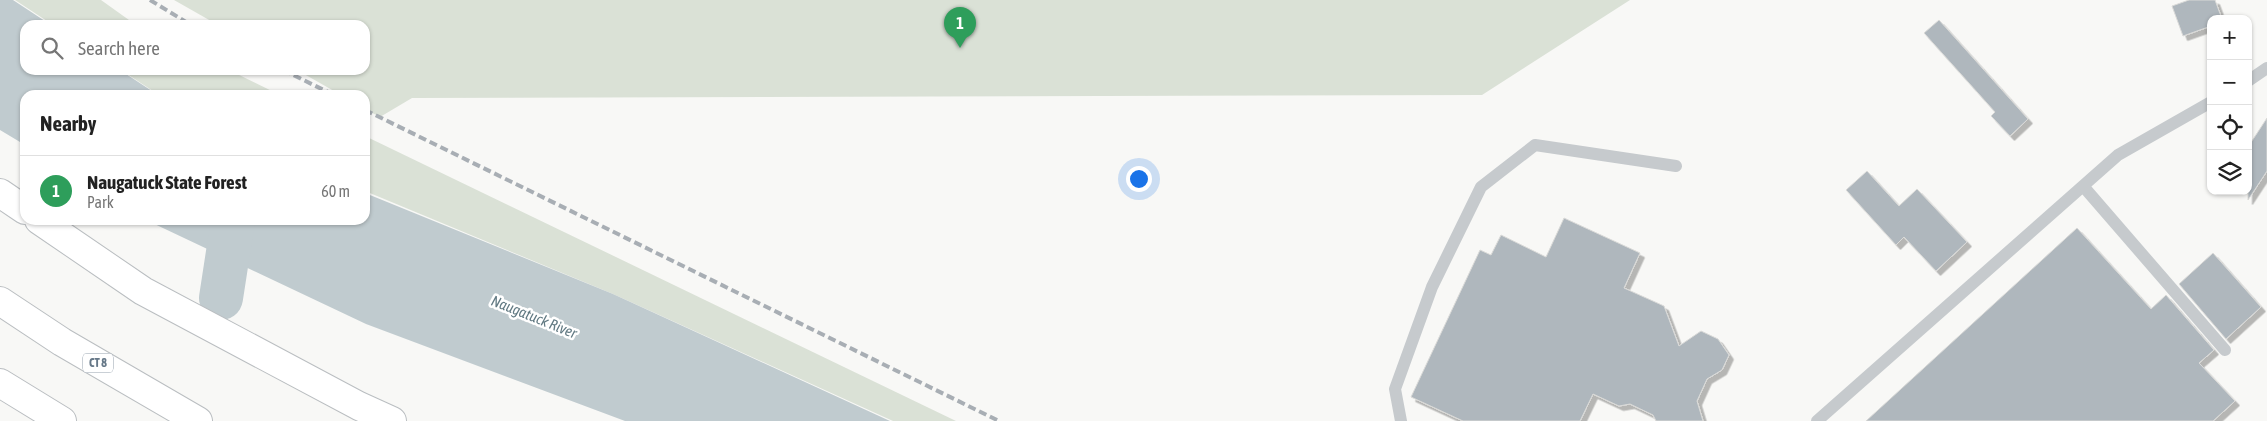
<!DOCTYPE html>
<html lang="en">
<head>
<meta charset="utf-8">
<style>
	body { margin:0; font-family:"Asap Condensed",sans-serif; background:#f2f2f2; color:#222 }
	.controls { position:absolute; right:15px; top:15px; display:grid; overflow:hidden; border-radius:10px; box-shadow:0 1px 4px #0004 }
	.controls button { width:45px; height:45px; display:grid; place-items:center; padding:0; border:0; border-bottom:1px solid #e0e0e0; background:#fff; color:#222; font:25px sans-serif }
	.you { position:absolute; left:1138px; top:178px; width:18px; height:18px; margin:-12px; border:4px solid #fff; border-radius:50%; background:#1a73e8; box-shadow:0 0 0 8px #1a73e833 }
	.badge { display:grid; place-items:center; width:32px; height:32px; border-radius:50%; background:#0b8043; color:#fff; font-size:16px; font-weight:700 }
	.pin { position:absolute; translate:-50% -41px; filter:drop-shadow(0 1px 2px #0008) }
	.pin::after { content:''; position:absolute; top:26px; width:18px; height:15px; background:inherit; clip-path:polygon(0 0,100% 0,50% 100%) }
	.list { margin:0; padding:0; list-style:none }
	h2 { display:flex; justify-content:space-between; align-items:center; height:65px; margin:0; padding:0 20px; font-size:21px }
	h2 small { font-size:16px; font-weight:400; color:#767676 }
	.list li { display:grid; grid-template-columns:32px 1fr auto; gap:15px; align-items:center; box-sizing:border-box; height:70px; padding:0 20px; border-top:1px solid #e0e0e0 }
	.list b { display:block; font-size:19px; white-space:nowrap }
	.list p { margin:0; font-size:16px; white-space:nowrap; color:#767676 }
	.list em { font-size:16px; font-style:normal; color:#767676 }
	.icon { flex:none; width:28px; height:28px; fill:none; stroke:currentColor; stroke-width:2; stroke-linecap:round; stroke-linejoin:round }
	.map { position:relative; flex:none; width:2267px; height:421px; overflow:hidden }
	.search { position:absolute; background:#fff; box-shadow:0 1px 4px #0004; left:20px; top:20px; width:350px; height:55px; display:flex; align-items:center; gap:12px; box-sizing:border-box; padding:0 18px; border-radius:15px; color:#767676; font-size:19px }
	.panel { position:absolute; background:#fff; box-shadow:0 1px 4px #0004; left:20px; top:90px; width:350px; height:135px; border-radius:15px }
	.map>svg:first-child { display:block }
	.green { fill:#dae1d6 }
	.water { fill:#c0cbcf }
	.lines { fill:none; stroke-linecap:round; stroke-linejoin:round }
	.river { stroke:#c0cbcf; stroke-width:44 }
	.building { fill:#afb7bd; stroke:#dadad8; filter:url(#shadow) }
	.highway-casing { stroke:#babec1; stroke-width:30 }
	.lane { stroke:#c6cacd; stroke-width:12 }
	.highway { stroke:#fff; stroke-width:28 }
	.rail { stroke:#a8aeb4; stroke-width:4; stroke-dasharray:8 4; stroke-linecap:butt }
	.labels { text-anchor:middle; stroke-width:5; stroke-linejoin:round; paint-order:stroke }
	.shield { fill:#fff; stroke:#94a0ac; stroke-width:1 }
	.shield-label { font-size:12px; font-weight:bold; fill:#667888 }
	.water-label { font-size:15px; font-style:italic; fill:#627a83; stroke:#fff }
</style>
</head>
<body>
<div class="map">
<svg width="2267" height="421" viewBox="0 0 2267 421">
	<defs>
		<filter id="shadow"><feDropShadow dx="4.5" dy="4.5" stdDeviation="0" flood-color="#0004"/></filter>
	</defs>
	<rect width="100%" height="100%" fill="#f8f8f6"/>
	<path class="green" d="M 15,0 L 101,0 L 136,25 L 53,25 Z
		M 174,0 L 1630,0 L 1482,95 L 412,98 L 380,117 L 365,109 L 365,95 L 341,95 L 297,70 L 365,70 L 365,25 L 218,25 Z
		M 121,70 L 229,70 L 280,95 L 159,95 Z
		M 365,136 L 956,421 L 893,421 L 613,294 L 365,191 Z"/>
	<path class="water" d="M 0,0 L 13,0 L 51,25 L 25,25 L 25,70 L 120,70 L 158,95 L 25,95 L 25,145 L 0,130 Z
		M 365,193 L 613,294 L 890,421 L 625,421 L 366,324 L 146,220 L 365,220 Z"/>
	<g class="lines">
		<path class="river" d="M 221,298 L 233,220"/>
	</g>
	<path class="building" d="M 2189,0 L 2215,0 L 2222,19 L 2211,19 L 2211,26 L 2183,36 L 2172,6 Z
		M 1939,20 L 2028,119 L 2010,136 L 1991,116 L 1995,112 L 1924,33 Z
		M 2267,118 L 2267,171 L 2248,200 L 2248,147 Z
		M 1867,171 L 1899,206 L 1917,189 L 1967,242 L 1936,271 L 1904,237 L 1896,245 L 1846,190 Z
		M 1564,218 L 1640,253 L 1624,288 L 1664,306 L 1679,346 L 1701,331 L 1718,339 L 1729,355 L 1722,370 L 1707,379 L 1697,401 L 1703,421 L 1656,421 L 1653,415 L 1630,404 L 1619,406 L 1593,394 L 1580,421 L 1463,421 L 1411,397 L 1480,250 L 1491,255 L 1501,235 L 1546,257 Z
		M 2077,228 L 2151,309 L 2166,295 L 2214,350 L 2199,363 L 2235,401 L 2213,421 L 1866,421 Z
		M 2213,253 L 2261,307 L 2226,339 L 2179,284 Z"/>
	<g class="lines">
		<g class="highway-casing">
			<path id="highway" d="M 0,193 L 25,210
				M 39,220 L 143,291 L 359,406 L 392,421
				M 0,301 L 62,342 L 198,421
				M 0,383 L 62,421"/>
		</g>
		<path class="lane" d="M 2248,81 L 2267,68
			M 2083,186 L 2225,350
			M 1401,421 L 1395,389 L 1432,287 L 1481,187 L 1535,145 L 1676,166
			M 1817,421 L 2118,155 L 2211,102"/>
		<use href="#highway" class="highway"/>
		<path class="rail" d="M 150,0 L 191,25
			M 283,70 L 334,95
			M 365,110 L 999,421"/>
	</g>
	<g class="labels">
		<rect class="shield" x="83" y="353.5" width="30" height="19" rx="4"/>
		<g class="shield-label">
			<text x="98" y="367">CT 8</text>
		</g>
		<g class="water-label">
			<text transform="translate(534 317) rotate(22)" y="5">Naugatuck River</text>
		</g>
	</g>
</svg>
<div class="controls">
<button>+</button>
<button>−</button>
<button><svg class="icon" aria-label="locate" viewBox="0 0 24 24"><circle cx="12" cy="12" r="6"/><path d="M12 2v4M12 18v4M2 12h4M18 12h4"/></svg></button>
<button><svg class="icon" aria-label="layers" viewBox="0 0 24 24"><path d="M12 4l9 5-9 5-9-5zM3 14l9 5 9-5"/></svg></button>
</div>
<div class="you"></div>
<div class="pin badge" style="left:960px;top:48px;background:#2e9e5b">1</div>
<div class="search"><svg class="icon" aria-label="search" viewBox="0 0 24 24"><circle cx="10" cy="10" r="6"/><path d="M15 15l6 6"/></svg>Search here</div>
<section class="panel">
<h2>Nearby<small></small></h2>
<ul class="list">
<li><span class="badge" style="background:#2e9e5b">1</span><div><b>Naugatuck State Forest</b><p>Park</p></div><em>60 m</em></li>
</ul>
</section>
</div>
</body>
</html>
